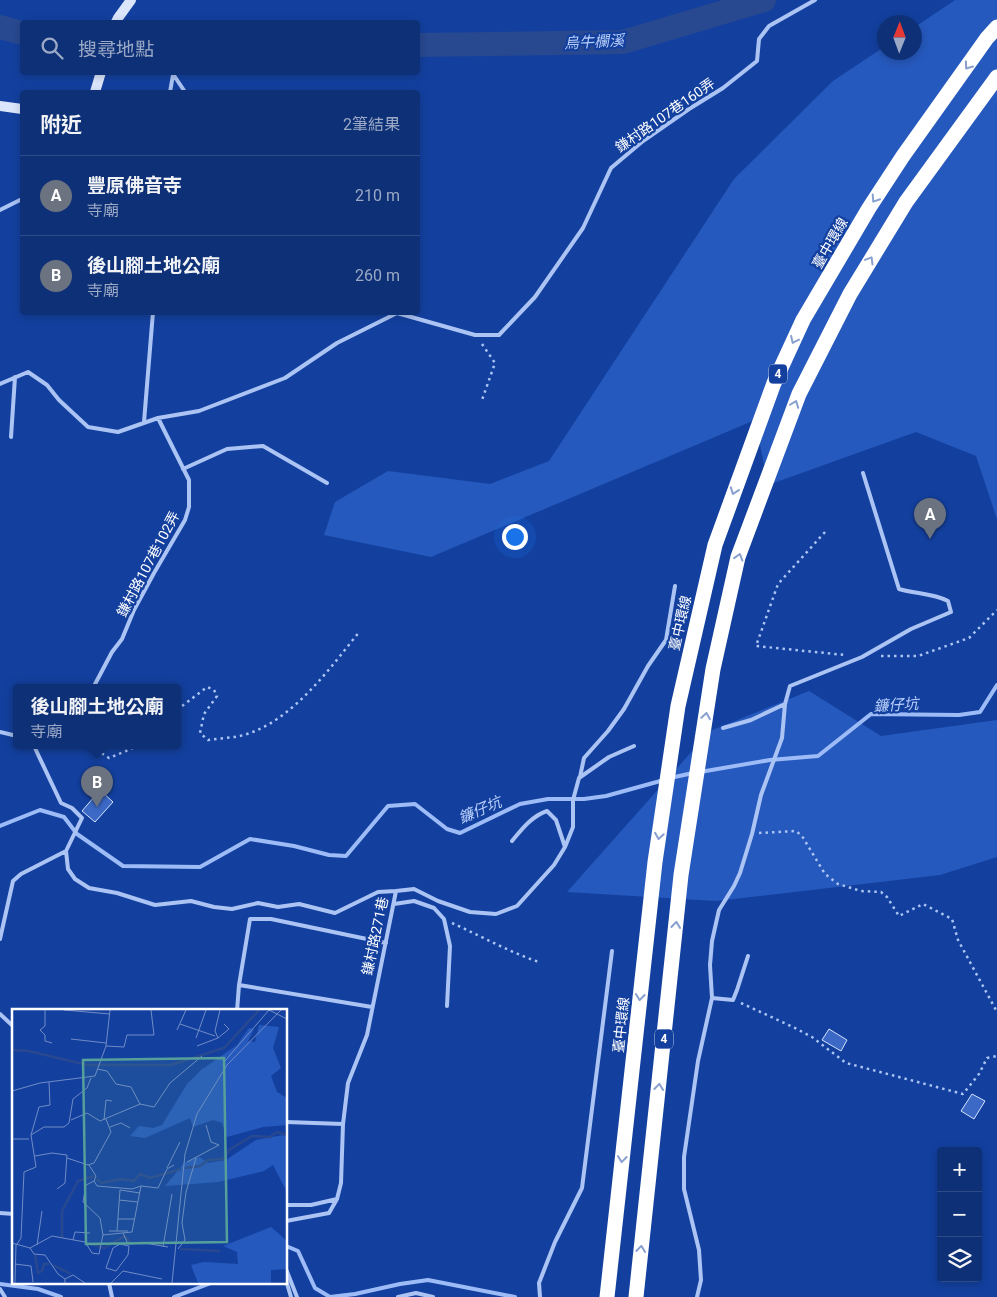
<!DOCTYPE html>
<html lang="zh-TW">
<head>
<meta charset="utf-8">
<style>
	body { margin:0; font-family:Roboto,"Noto Sans TC",sans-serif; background:#1c3c7f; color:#f1f3f6 }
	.controls { position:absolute; right:15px; bottom:15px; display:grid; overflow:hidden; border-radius:5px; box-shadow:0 2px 8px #0003 }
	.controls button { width:45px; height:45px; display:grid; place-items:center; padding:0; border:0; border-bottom:1px solid #2e4b89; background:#0e3077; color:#f1f3f6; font:25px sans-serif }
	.compass { position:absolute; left:877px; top:15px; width:45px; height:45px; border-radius:50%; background:#0e3077; box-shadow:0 2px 8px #0003; rotate:1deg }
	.you { position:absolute; left:514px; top:536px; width:18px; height:18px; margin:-12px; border:4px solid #fff; border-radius:50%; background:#1a73e8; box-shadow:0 0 0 8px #1a73e833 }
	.badge { display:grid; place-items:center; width:32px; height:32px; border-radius:50%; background:#8abfa5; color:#fff; font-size:16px; font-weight:700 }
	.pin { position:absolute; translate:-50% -41px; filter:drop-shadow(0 1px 2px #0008) }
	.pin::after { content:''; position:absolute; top:26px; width:18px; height:15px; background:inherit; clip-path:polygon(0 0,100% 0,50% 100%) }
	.popup { position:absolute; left:13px; top:684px; width:168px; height:65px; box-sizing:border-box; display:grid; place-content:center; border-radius:5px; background:#0e3077; filter:drop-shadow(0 1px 4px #0005); font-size:16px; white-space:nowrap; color:#9ba9c6 }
	.popup b { font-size:19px; color:#f1f3f6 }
	.popup::after { content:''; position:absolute; left:50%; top:100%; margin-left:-10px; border:10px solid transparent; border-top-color:#0e3077 }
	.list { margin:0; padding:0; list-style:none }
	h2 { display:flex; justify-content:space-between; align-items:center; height:65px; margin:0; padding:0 20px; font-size:21px }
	h2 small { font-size:16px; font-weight:400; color:#9ba9c6 }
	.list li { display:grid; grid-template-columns:32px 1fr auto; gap:15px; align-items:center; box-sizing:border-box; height:80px; padding:0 20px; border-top:1px solid #2e4b89 }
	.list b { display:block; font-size:19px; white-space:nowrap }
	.list p { margin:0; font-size:16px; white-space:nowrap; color:#9ba9c6 }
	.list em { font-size:16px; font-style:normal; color:#9ba9c6 }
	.icon { flex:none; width:28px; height:28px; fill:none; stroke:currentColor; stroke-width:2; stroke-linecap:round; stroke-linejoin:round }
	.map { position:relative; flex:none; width:997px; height:1297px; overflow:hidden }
	.search { position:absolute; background:#0e3077; box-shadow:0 2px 8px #0003; left:20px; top:20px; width:400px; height:55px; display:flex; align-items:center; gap:12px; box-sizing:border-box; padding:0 18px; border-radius:5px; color:#9ba9c6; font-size:19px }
	.panel { position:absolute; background:#0e3077; box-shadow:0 2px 8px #0003; left:20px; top:90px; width:400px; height:225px; border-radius:5px }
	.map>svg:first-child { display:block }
	.green { fill:#2659bd }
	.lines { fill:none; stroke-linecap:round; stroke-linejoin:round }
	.stream { stroke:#9dbcf7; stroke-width:4 }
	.river { stroke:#284890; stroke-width:24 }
	.building { fill:#3c69c6; stroke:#d4e2fe }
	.path { stroke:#abc4f4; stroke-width:2.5; stroke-dasharray:2.5 4; stroke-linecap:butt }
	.lane { stroke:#abc4f4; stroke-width:4 }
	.secondary { stroke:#dbe6fd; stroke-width:10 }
	.highway { stroke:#fff; stroke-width:15 }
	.oneway { stroke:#89a0cf }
	.labels { text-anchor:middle; stroke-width:4.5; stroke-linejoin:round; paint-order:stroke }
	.shield { fill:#13409f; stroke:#b8c6e2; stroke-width:1 }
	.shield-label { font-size:12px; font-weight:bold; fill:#fff }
	.street-label { font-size:14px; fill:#fff; stroke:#13409f }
	.water-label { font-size:15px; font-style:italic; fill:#b8cefa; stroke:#13409f }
	.inset-river { fill:none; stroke:#284890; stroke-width:2.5 }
	.inset-road { fill:none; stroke:#718cc5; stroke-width:1 }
	.view { fill:#579f9a; fill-opacity:0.15; stroke:#579f9a; stroke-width:2.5 }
	.inset-edge { fill:none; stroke:#fff; stroke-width:2.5 }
</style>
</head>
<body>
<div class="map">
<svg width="997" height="1297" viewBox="0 0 997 1297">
	<rect width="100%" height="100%" fill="#13409f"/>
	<path class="green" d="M 955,0 L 997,0 L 997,519 L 976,456 L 916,432 L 768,485 L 755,420 L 431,557 L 324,535 L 335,502 L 388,471 L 490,484 L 549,461 L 734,179 L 833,81 L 884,47 L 884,52 L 914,52 L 915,27 Z
		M 809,691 L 881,736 L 997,720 L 997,857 L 940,875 L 716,901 L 567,892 L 710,731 Z"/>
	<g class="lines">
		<path class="stream" d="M 700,772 L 770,760 L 818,756 L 871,714 L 959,715 L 980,712 L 997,685
			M 670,778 L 693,773
			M 0,826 L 40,810 L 64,817 L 77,834 L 123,866 L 200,867 L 250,839 L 294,846 L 329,855 L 346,856 L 388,806 L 415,804 L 447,829 L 460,833 L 520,804 L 548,799 L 584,799 L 606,796 L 664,780
			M 286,1246 L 298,1251 L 315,1288 L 330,1297 L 355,1294 L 400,1284 L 428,1280 L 515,1297
			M 0,1284 L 38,1289 L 61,1297
			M 174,1297 L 211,1283"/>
		<path class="river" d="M 0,27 L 22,33
			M 418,45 L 623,42 L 764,0"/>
	</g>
	<path class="building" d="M 100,790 L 113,802 L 95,822 L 82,811 Z
		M 829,1029 L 847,1040 L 841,1051 L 822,1040 Z
		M 972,1094 L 985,1101 L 974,1119 L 961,1111 Z"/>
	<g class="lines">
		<path class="path" d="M 482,344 L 495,363 L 482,400
			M 825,532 L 778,584 L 756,646 L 845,655
			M 881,656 L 918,656 L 969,638 L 997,610
			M 177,710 L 207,687 L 214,690 L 217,696 L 204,714 L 200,733 L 208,740 C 221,738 235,738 247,734 C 294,719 330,668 360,631
			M 91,746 L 109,758 L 131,749 L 135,746
			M 759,833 L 796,831 L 802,836 L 825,874 L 838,884 L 861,891 L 881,892 L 887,897 L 899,916 L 923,904 L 952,919 L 958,940 L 997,1012
			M 452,923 C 481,936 509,952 539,962
			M 741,1003 L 795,1028 L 812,1037 L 846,1063 L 963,1094 L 979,1074 L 987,1058 L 997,1056"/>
		<path class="lane" d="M 170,72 L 173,74 L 185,92
			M 170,92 L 173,75
			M 0,210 L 22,199
			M 0,384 L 28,372 L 47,385 L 59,400 L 88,427 L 118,432 L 158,418 L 199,411 L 285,378 L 337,343 L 397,313 L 475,335 L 499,335 L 535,297 L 583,228 L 611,168 L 643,141 L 689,109 L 723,88 L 757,61 L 759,39 L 769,26 L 815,0
			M 144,422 L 153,312
			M 11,437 L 15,377
			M 183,469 L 227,449 L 263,446 L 327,483
			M 93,688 L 112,652 L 122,639 L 134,610 L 154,573 L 185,520 L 189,507 L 189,480 L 158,418
			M 723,728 L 751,720 L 785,704 L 790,686 L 862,657 L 911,629 L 951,612 L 948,601 C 932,593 915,594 899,589 L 863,473
			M 0,732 L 17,736
			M 34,746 L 61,803 L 72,808 L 82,818 L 66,851 L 68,869 L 75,879 L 89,888 L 117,893 L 155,905 L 191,901 L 214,907 L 232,909 L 258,903 L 278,907 L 299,904 L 335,913 L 378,892 L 396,891
			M 580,777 L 584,758 L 608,731 L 624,709 L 648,666 L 666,640 L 675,586
			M 512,841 C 522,829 532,816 547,811 L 556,820 L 565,847
			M 394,904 L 414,901 L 434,908 L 444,919 L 450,946 L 447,1006
			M 0,939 L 13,881 L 21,874 L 66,851
			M 239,985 L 372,1007
			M 712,998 L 733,1000 L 737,990 L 748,956
			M 237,1011 L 239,985 L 250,919 L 271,919 L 386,943
			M 0,1014 L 14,1027
			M 286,1122 L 343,1124
			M 286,1205 L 311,1205 L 337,1199
			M 0,1213 L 14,1214
			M 286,1221 L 329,1213 L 337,1199 L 341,1183 L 343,1124 L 348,1083 L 367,1035 L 396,891 L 414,889 L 438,901 L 470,912 L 496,914 L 517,906 L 554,865 L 565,847 L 573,827 L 573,800 L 579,778 L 609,757 L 634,746
			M 286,1269 L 297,1297
			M 286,1280 L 291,1297
			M 109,1283 L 112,1297
			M 0,1289 L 5,1297
			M 398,1297 L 416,1293 L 433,1297
			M 540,1297 L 539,1283 L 555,1242 L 582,1188 L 612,951
			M 697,1297 L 701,1280 L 699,1250 L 684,1189 L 684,1157 L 698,1061 L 712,998 L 710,965 L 712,941 L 719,910 L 734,886 L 740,873 L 752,834 L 761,795 L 782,738 L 785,704"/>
		<path class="secondary" d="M 116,22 L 118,18 L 131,0
			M 95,92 L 101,72
			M 0,106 L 22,109"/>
		<path class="highway" d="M 607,1297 L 655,862 L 678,706 L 715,545 L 774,383 L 803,320 L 869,208 L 903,156 L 987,38 L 997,27
			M 636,1297 L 681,875 L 713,669 L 738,557 L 799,394 L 850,294 L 906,202 L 997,77"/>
	</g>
	<defs><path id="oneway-chevron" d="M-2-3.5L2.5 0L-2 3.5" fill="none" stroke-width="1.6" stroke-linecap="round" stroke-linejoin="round" transform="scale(1.25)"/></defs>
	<g class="oneway">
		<use href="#oneway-chevron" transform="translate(968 66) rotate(126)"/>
		<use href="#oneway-chevron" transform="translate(875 199) rotate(123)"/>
		<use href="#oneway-chevron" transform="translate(870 260) rotate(-59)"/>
		<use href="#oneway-chevron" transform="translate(794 340) rotate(115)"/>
		<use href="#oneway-chevron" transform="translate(795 404) rotate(-69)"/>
		<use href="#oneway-chevron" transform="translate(734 491) rotate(110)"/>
		<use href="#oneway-chevron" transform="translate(739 557) rotate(-73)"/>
		<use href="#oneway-chevron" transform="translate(706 716) rotate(-81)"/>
		<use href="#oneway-chevron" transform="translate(659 836) rotate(99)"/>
		<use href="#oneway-chevron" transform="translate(676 925) rotate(-84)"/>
		<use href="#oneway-chevron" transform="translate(640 997) rotate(96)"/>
		<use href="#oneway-chevron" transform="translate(659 1087) rotate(-84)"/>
		<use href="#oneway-chevron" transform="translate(622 1159) rotate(96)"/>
		<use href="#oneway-chevron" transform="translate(641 1249) rotate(-84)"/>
	</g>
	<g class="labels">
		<g class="shield">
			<rect x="769" y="364.5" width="18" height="19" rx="4"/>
			<rect x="655" y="1029.5" width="18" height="19" rx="4"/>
		</g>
		<g class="shield-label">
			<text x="778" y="378">4</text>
			<text x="664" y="1043">4</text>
		</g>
		<g class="street-label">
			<text transform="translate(665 115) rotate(-35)" y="5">鎌村路107巷160弄</text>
			<text transform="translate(830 243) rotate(-60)" y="5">臺中環線</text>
			<text transform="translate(148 564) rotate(-62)" y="5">鎌村路107巷102弄</text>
			<text transform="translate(680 623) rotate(-77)" y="5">臺中環線</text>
			<text transform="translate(375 936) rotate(-78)" y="5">鎌村路271巷</text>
			<text transform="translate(621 1025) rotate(-84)" y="5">臺中環線</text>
		</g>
		<g class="water-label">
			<text transform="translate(594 42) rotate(-3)" y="5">烏牛欄溪</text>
			<text transform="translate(896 705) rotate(-3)" y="5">鐮仔坑</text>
			<text transform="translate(480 810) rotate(-23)" y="5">鐮仔坑</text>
		</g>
	</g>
	<g transform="translate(12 1009)">
		<rect width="275" height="275" fill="#13409f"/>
		<path d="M 247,16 L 267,18 L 261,39 L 269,59 L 259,67 L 265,83 L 275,89 L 275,116 L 251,118 L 215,128 L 210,114 L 201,111 L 181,118 L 178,109 L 133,129 L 118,127 L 127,117 L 141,119 L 150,116 L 175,75 L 189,61 L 225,36 L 237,19 L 242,20 L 236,32 L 243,33 ZM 271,126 L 275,128 L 275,183 L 261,156 L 252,162 L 206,173 L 153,177 L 173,153 L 187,148 L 197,154 L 214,151 L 244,131 ZM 259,218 L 275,232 L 275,260 L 259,261 L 259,274 L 186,274 L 179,256 L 192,253 L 226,255 L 225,243 L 211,237 Z" fill="#2659bd"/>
		<path class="inset-river" d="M 0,41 L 17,42 L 75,56 L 159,56 L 212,39 L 247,1M 173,159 L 188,157 L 196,151 L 211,150 L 217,141 L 240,127 L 258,128 L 265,123 L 275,126M 84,170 L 90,174 L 108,170 L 122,172 L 128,165 L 138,169 L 169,160M 50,229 L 50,202 L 66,172 L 82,167M 129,233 L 150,235M 75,234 L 92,239 L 113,227 L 118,233M 168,240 L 208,242M 23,246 L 26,264 L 30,262 L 32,255 L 37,255M 41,256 L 59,265"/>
		<path class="inset-road" d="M 33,1 L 33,17 L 28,21 L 33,26 L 33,32 L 40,34M 52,1 L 98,5M 257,1 L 275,10M 168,15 L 203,27M 165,21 L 174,1M 184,29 L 194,1M 206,29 L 217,20 L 212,15M 59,30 L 94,34M 94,37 L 112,38 L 115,26 L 142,26 L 139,1M 185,37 L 206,29 L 203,22 L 208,1M 212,53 L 257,1M 85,60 L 95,62 L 104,75 L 119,78 L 128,95M 0,82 L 28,74 L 83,67 L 94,37 L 98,1M 59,111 L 75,104 L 88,112 L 128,95 L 142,98 L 158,74 L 190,47M 92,111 L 94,91 L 100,92M 98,118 L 109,114 L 118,119M 19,126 L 27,98 L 38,96 L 37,73M 0,130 L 17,130M 23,147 L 40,144 L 55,146 L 53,174 L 45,180M 55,149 L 76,156 L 82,154 L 99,123 L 94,110M 175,153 L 207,136 L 199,133 L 194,116M 77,156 L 84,167 L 82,172 L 85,177 L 120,180 L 129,177M 155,159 L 168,133M 82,172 L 74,176 L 71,193 L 88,209 L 91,226M 107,191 L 126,193M 106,210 L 122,210M 97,222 L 116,222M 105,222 L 108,181 L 128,184M 111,224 L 116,235 L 133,234 L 156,238M 61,231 L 63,223 L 78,224M 0,234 L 18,239 L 40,227 L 73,233 L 80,244 L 87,245 L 91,226 L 120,223 L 129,177 L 146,179 L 155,160 L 162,156M 5,235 L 9,229 L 12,163 L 24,158 L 19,126 L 32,118 L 52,118 L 57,114 L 61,90 L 75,79 L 79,69M 108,235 L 117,237 L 116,246 L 104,262 L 94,259 L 101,239 ZM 25,236 L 30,202M 151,238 L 160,185M 18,239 L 22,245 L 33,246 L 46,265 L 53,270 L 53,274M 166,240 L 173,231 L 170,214 L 174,183 L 184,149M 3,255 L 19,257 L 21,273M 53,270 L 61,266 L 73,274M 3,274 L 4,235M 99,274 L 111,262 L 150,270M 160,274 L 173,145 L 185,105 L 215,56 L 269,1"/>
		<path class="view" d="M 212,49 L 215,233 L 74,235 L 71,51 Z"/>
		<rect width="275" height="275" class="inset-edge"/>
	</g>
</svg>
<div class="controls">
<button>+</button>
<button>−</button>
<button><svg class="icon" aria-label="layers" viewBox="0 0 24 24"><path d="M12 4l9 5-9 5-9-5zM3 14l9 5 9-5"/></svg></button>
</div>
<svg class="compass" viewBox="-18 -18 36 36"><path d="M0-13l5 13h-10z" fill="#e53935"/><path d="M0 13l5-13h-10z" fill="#9ba9c6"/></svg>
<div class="you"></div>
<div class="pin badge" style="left:930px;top:539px;background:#6b7280">A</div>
<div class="pin badge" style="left:97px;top:807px;background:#6b7280">B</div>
<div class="popup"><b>後山腳土地公廟</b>寺廟</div>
<div class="search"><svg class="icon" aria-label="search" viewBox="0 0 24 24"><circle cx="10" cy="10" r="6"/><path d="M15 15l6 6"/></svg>搜尋地點</div>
<section class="panel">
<h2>附近<small>2筆結果</small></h2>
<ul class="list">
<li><span class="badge" style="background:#6b7280">A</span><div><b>豐原佛音寺</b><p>寺廟</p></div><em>210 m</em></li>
<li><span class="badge" style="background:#6b7280">B</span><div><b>後山腳土地公廟</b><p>寺廟</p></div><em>260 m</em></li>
</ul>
</section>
</div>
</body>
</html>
